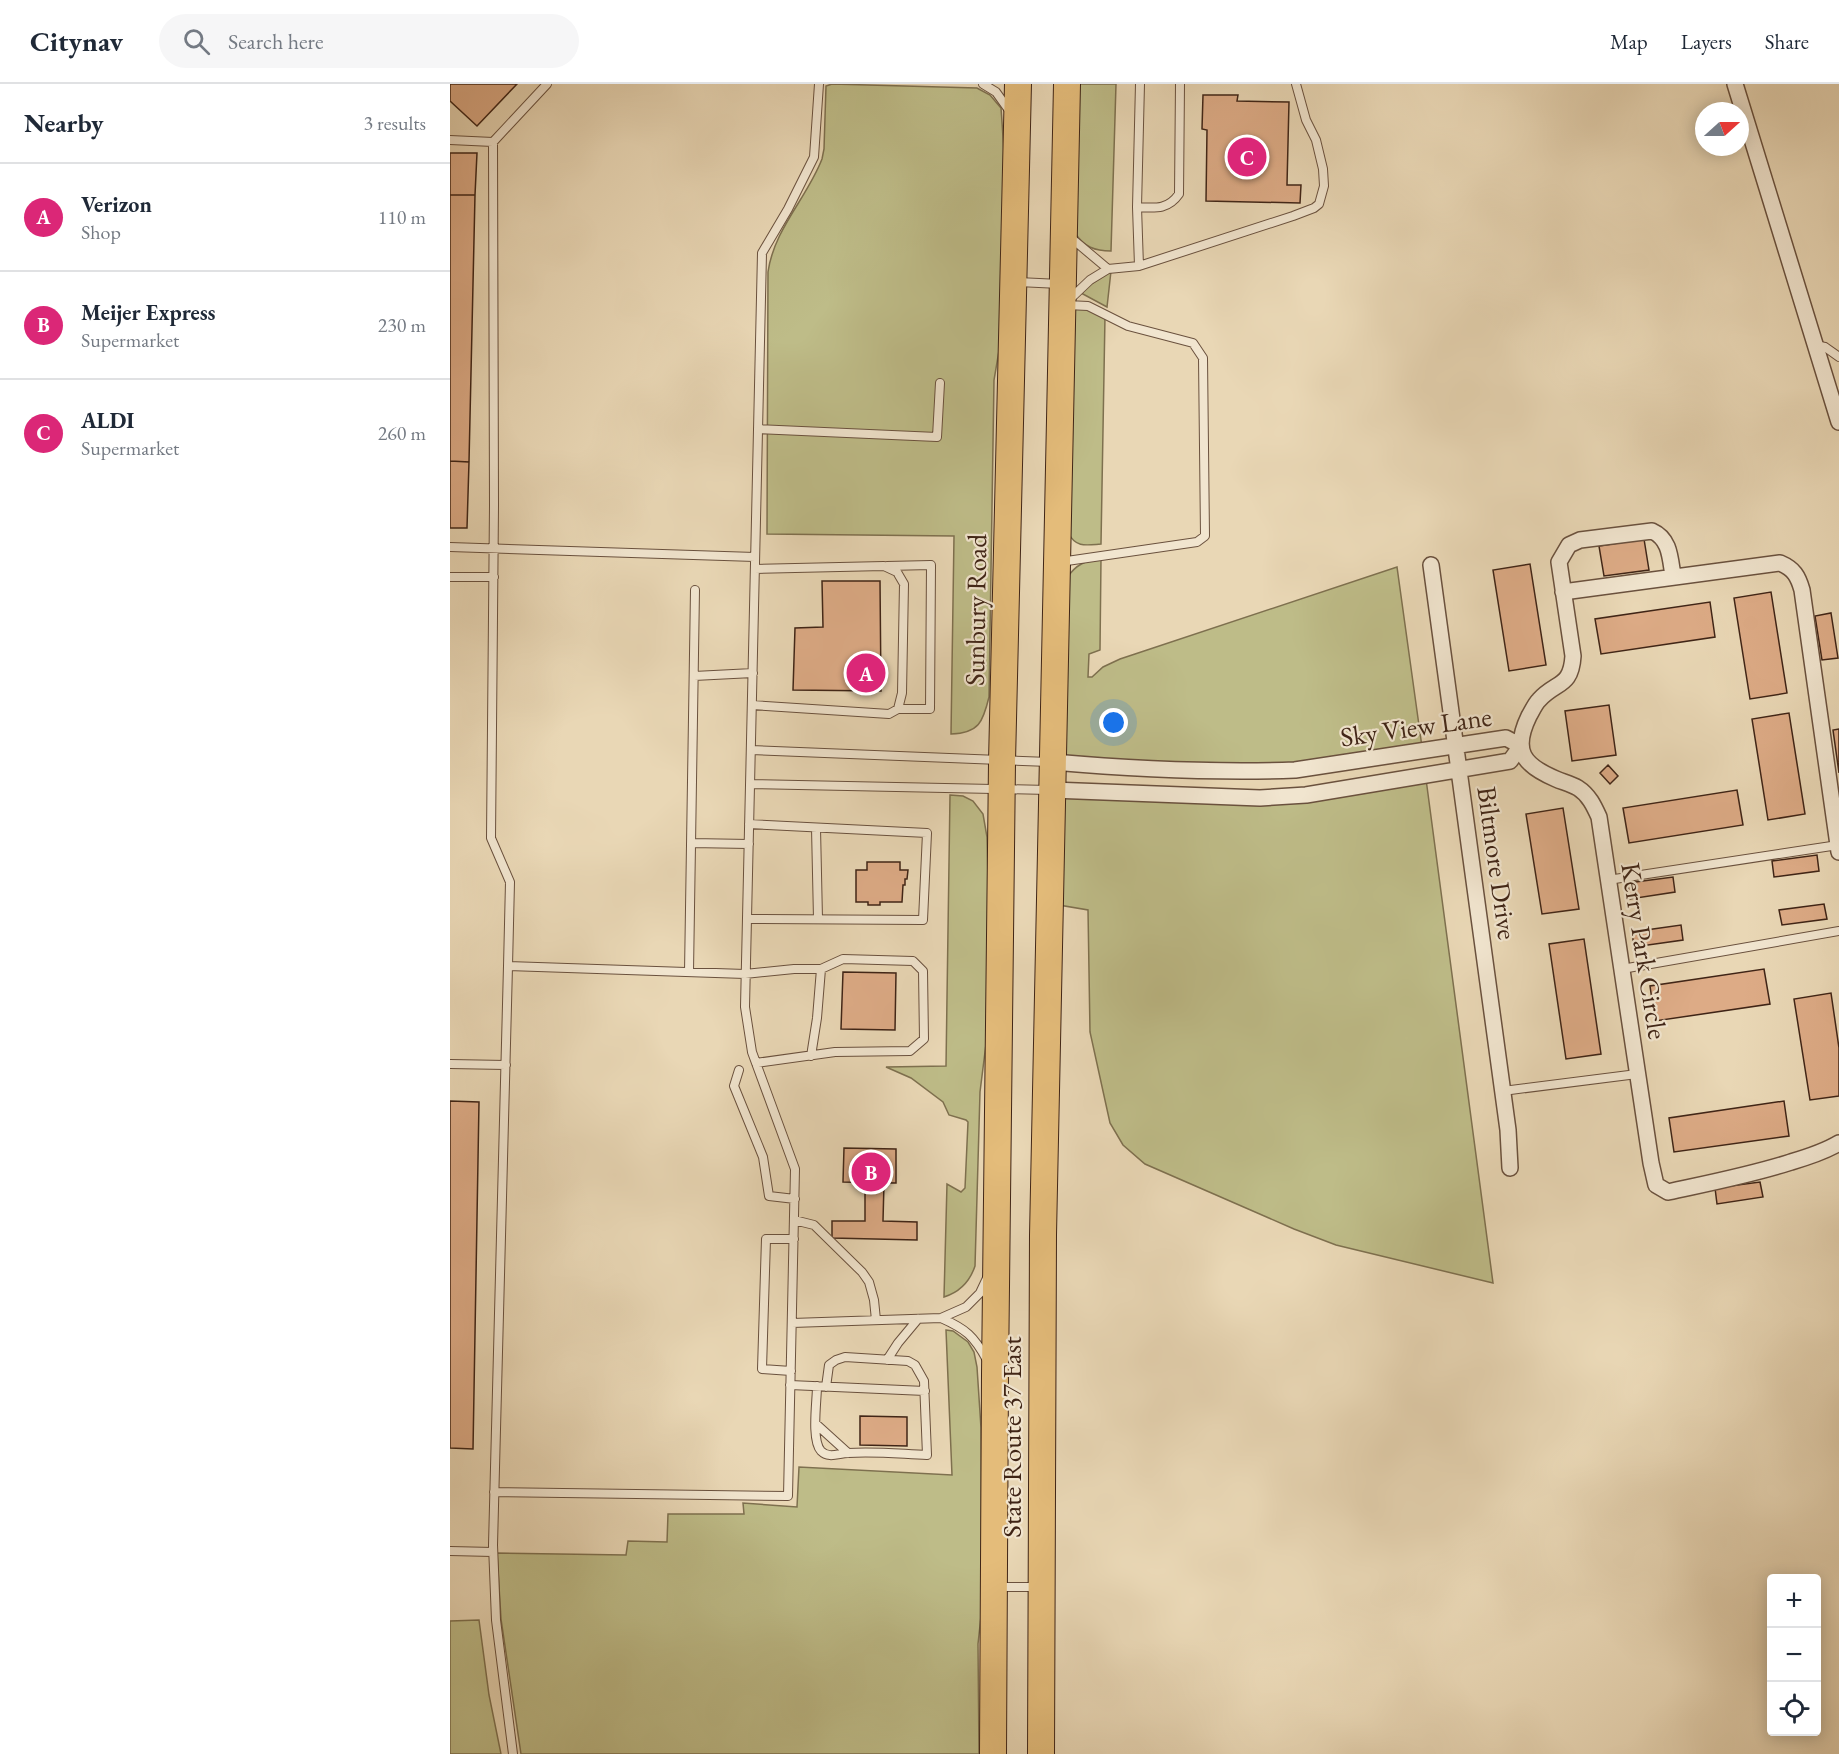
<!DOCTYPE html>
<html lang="en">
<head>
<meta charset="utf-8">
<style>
	body { margin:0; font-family:"EB Garamond",serif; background:#f6f6f7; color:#1f2937 }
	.controls { position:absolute; right:18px; bottom:18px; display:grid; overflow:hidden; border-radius:6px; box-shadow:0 3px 15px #0003 }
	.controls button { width:54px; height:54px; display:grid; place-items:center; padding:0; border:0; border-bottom:2px solid #e0e1e3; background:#fff; color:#1f2937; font:30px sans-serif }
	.compass { position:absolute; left:1245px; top:18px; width:54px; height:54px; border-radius:50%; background:#fff; box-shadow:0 3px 15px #0003; rotate:69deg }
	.you { position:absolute; left:664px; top:639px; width:21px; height:21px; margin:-15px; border:4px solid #fff; border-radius:50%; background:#1a73e8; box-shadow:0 0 0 9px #1a73e833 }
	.badge { display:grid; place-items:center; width:39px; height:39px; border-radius:50%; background:#db2777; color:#fff; font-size:20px; font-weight:700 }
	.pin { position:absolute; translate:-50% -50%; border:3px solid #fff; box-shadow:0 2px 6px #0006 }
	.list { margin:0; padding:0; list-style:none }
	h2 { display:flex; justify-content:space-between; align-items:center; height:78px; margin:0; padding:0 24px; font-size:26px }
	h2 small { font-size:20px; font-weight:400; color:#747a83 }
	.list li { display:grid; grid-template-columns:39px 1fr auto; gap:18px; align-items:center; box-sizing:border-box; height:108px; padding:0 24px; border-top:2px solid #e0e1e3 }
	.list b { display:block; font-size:22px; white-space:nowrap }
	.list p { margin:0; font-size:20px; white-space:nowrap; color:#747a83 }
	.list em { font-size:20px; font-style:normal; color:#747a83 }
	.icon { flex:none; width:33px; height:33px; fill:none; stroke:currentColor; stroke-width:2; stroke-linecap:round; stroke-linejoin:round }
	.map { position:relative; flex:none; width:1389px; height:1670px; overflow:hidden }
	header { display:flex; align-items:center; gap:36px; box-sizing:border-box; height:84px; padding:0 30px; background:#fff; border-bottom:2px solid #e0e1e3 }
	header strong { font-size:28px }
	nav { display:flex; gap:33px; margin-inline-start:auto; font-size:21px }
	.search { width:420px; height:54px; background:#f6f6f7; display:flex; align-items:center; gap:15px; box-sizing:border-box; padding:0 21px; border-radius:33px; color:#747a83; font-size:22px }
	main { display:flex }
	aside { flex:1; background:#fff }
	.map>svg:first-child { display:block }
	.green { fill:#bebc88; stroke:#7e704f; stroke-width:1.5 }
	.building { fill:#ddab86; stroke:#3f2416; stroke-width:1.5 }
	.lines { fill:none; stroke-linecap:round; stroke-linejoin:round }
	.service-casing { stroke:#6a513e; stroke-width:10 }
	.minor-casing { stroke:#6a513e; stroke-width:18 }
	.trunk-casing { stroke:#3f2416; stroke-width:28 }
	.service { stroke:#f1e5cf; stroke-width:8 }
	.minor { stroke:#f1e5cf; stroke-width:15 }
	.trunk { stroke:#e4bc7a; stroke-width:26 }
	.labels { text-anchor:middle; stroke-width:4.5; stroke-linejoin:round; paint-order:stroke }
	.street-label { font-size:27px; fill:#3f2416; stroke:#f1e5cf }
</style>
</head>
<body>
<header>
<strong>Citynav</strong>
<div class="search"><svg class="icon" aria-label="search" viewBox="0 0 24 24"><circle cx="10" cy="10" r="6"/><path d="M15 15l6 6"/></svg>Search here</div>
<nav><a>Map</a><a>Layers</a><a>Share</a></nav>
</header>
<main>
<aside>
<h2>Nearby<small>3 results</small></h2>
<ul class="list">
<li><span class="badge">A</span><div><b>Verizon</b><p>Shop</p></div><em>110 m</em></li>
<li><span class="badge">B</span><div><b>Meijer Express</b><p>Supermarket</p></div><em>230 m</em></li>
<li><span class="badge">C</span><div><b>ALDI</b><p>Supermarket</p></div><em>260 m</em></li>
</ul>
</aside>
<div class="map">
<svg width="1389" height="1670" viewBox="0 0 1389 1670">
	<rect width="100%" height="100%" fill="#e9d7b5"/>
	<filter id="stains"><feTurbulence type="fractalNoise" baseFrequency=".00333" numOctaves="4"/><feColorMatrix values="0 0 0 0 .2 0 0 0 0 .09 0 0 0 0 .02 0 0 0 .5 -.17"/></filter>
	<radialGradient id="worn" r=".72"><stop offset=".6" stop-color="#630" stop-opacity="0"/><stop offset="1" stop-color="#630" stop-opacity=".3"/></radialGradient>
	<path class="green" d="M 382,0 L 527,4 L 540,11 L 551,24 L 552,38 L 554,69 L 551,255 L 544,296 L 539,613 C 533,638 529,649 501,650 L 504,452 L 317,450 L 318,188 C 324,145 357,114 372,75 L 374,65 L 376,2 Z
		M 627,0 L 666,0 L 661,167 C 645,167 634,163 625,149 Z
		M 661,187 L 657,223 L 631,209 L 635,204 Z
		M 635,224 L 655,232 L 651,460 C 637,461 626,464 619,450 L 625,225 Z
		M 651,475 L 650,566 L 639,570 L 638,593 L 642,593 L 653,583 L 670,575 L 947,483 L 972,663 L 814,682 L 613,675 L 617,494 C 626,480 635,477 651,475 Z
		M 976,695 L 1043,1199 L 886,1161 L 844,1145 L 695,1080 L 673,1061 L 660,1039 L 640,948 L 638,826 L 609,821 L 612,712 L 800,719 Z
		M 500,711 L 513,712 L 523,717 L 533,730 L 537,753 L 540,881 L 537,952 L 530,1008 L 525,1182 C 520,1197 510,1208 494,1213 L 497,1100 L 511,1108 L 515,1104 L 518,1038 L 516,1036 L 499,1031 L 493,1018 L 461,994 L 436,983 L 496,982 Z
		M 496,1246 L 503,1247 L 518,1258 L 524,1268 L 527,1283 L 531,1344 L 532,1523 L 528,1560 L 529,1670 L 71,1670 L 51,1535 L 47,1469 L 176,1471 L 178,1457 L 217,1458 L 218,1430 L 294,1430 L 293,1419 L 347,1423 L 349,1383 L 502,1391 Z
		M 29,1536 L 39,1611 L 51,1670 L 0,1670 L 0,1537 Z"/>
	<path class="building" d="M 0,0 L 67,0 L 27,42 L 0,17 Z
		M 753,11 L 788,11 L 787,17 L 839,18 L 837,101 L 851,101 L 850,119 L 756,117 L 757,46 L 752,45 Z
		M 0,69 L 27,69 L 25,111 L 0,111 Z
		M 0,111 L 25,111 L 19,378 L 0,377 Z
		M 0,377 L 19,378 L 17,444 L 0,444 Z
		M 1194,455 L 1199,486 L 1154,492 L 1149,462 Z
		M 1080,480 L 1096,581 L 1059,587 L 1043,486 Z
		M 372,497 L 430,497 L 431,607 L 343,606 L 345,544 L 373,543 Z
		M 1321,508 L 1337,609 L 1300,615 L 1284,514 Z
		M 1260,518 L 1265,553 L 1151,570 L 1145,535 Z
		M 1381,529 L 1388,574 L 1372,576 L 1365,532 Z
		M 1159,621 L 1166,671 L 1122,677 L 1115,627 Z
		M 1339,629 L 1355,730 L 1318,736 L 1302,635 Z
		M 1389,645 L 1389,689 L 1383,646 Z
		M 1158,681 L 1168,692 L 1160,700 L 1150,689 Z
		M 1287,706 L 1293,741 L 1179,759 L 1173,724 Z
		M 1113,724 L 1129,825 L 1092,830 L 1076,730 Z
		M 1367,771 L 1369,787 L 1324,793 L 1322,777 Z
		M 417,778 L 450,778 L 450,786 L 458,786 L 457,795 L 455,795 L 455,801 L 453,801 L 452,818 L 430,818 L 430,821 L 418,821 L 418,818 L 406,818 L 406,786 L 417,786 Z
		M 1223,793 L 1225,808 L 1180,815 L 1178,799 Z
		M 1374,820 L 1377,835 L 1332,841 L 1329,826 Z
		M 1231,841 L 1233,856 L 1184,863 L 1182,848 Z
		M 1134,855 L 1151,970 L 1116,975 L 1099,860 Z
		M 1314,885 L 1320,920 L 1205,937 L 1200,902 Z
		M 393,888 L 446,889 L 445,946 L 391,945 Z
		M 1381,909 L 1389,964 L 1389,1012 L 1360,1016 L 1344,915 Z
		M 0,1017 L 29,1018 L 23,1365 L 0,1364 Z
		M 1334,1017 L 1339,1052 L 1224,1068 L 1219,1034 Z
		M 394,1064 L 446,1065 L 446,1099 L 393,1098 Z
		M 1310,1098 L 1313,1113 L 1267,1120 L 1265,1104 Z
		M 415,1099 L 434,1099 L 433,1137 L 467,1138 L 467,1156 L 382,1154 L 382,1137 L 415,1137 Z
		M 410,1332 L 457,1333 L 457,1362 L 410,1361 Z"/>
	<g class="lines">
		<g class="service-casing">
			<path id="service" d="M 533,0 L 546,8 L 561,29
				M 0,56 L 43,58 L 97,0
				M 43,58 L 44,421 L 41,754 L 60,798 L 58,882
				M 687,123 C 705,124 718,126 729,110 L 730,0
				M 620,153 L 658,185
				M 689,182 L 687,123 L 690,0
				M 568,198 L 610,200
				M 619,216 L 640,196 L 658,185 L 689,182 L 843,132 L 864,124 L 869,120 L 874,102 L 873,85 L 866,56 L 856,36 L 846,0
				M 1365,261 L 1375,263 L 1389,273
				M 308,345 L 487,353 L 490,299
				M 0,463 L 305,473
				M 610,478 L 747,458 L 755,452 L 753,274 L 743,259 L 678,242 L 638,222 L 617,221
				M 437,482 L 481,481 L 480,625 L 448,625
				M 0,493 L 44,493
				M 244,592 L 303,589
				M 302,621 L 439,630 L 448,625 L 452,609 L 454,500 L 447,488 L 434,482 L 305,485
				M 301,666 L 599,678
				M 300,700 L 599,706
				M 366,744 L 368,835
				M 241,759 L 299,760
				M 1158,796 L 1388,761
				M 297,835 L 473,836 L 477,749 L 299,740
				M 1172,885 L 1389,847
				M 239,888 L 245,506
				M 361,972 L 367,934 L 371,885
				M 0,980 L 56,981
				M 289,986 L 284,1002 L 313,1073 L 319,1112 L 345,1115
				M 1053,1007 L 1187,990
				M 344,1136 L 364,1141 L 412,1188 L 419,1198 L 424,1216 L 426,1236
				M 491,1234 C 516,1245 524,1252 537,1276
				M 342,1239 L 491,1234 L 516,1223 L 530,1209 L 538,1192
				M 437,1276 L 448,1259 L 468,1235
				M 341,1287 L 312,1285 L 316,1155 L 344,1155
				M 340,1301 L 475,1307
				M 367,1302 C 367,1317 361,1356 371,1367 C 379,1375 389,1369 398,1369 C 424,1367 451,1370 477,1371 L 474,1297 L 465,1281 L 458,1277 L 395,1273 L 386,1276 L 379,1281 L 376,1303
				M 366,1340 L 398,1369
				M 44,1408 L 338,1412 L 345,1085 L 302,968 L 295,923 L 312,169 L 338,125 L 364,73 L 369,0
				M 0,1467 L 43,1468
				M 549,1503 L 588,1503
				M 63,1670 L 46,1536 L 43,1461 L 58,882 L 295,890 L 344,885 L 371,885 L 393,875 L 463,877 L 473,887 L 474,955 L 460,967 L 385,968 L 306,979"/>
		</g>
		<g class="minor-casing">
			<path id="minor" d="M 1285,0 L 1389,338
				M 981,481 L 1058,1046 L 1060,1084
				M 1223,492 C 1220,473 1220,455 1202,447 L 1130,456 L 1119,461 L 1109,478 L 1123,572 C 1121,604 1106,597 1089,616 C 1085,620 1082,627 1079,632 C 1062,667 1073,681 1106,695 C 1113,698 1121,700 1128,704 C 1139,711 1144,722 1149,733 L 1201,1079 L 1206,1101 L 1218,1108 C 1259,1099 1301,1091 1341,1078 C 1358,1073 1374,1068 1389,1059
				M 1113,508 L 1330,479 C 1344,485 1348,492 1352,506 L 1389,768
				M 603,678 C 684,685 764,689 845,686 L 1056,654 L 1071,662
				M 602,706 L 810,714 L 856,711 L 1060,677 L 1071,662"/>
		</g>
		<g class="trunk-casing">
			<path id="trunk" d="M 543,1670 L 545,1290 L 552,678 L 568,0
				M 591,1670 L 593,1151 L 617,0"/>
		</g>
		<use href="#service" class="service"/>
		<use href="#minor" class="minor"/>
		<use href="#trunk" class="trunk"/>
	</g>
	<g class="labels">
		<g class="street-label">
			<text transform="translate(526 526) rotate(-89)" y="9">Sunbury Road</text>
			<text transform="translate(966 643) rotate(-8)" y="9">Sky View Lane</text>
			<text transform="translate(1047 779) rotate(82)" y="9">Biltmore Drive</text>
			<text transform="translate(1194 867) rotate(81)" y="9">Kerry Park Circle</text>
			<text transform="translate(562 1353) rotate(-90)" y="9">State Route 37 East</text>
		</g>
	</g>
	<rect width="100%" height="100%" filter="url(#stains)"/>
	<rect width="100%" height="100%" fill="url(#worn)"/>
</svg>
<div class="controls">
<button>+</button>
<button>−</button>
<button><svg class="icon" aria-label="locate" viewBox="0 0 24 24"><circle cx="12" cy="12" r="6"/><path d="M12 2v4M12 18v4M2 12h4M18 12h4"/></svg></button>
</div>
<svg class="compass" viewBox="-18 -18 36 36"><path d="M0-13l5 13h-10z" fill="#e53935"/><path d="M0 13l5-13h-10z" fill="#747a83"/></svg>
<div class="you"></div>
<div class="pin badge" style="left:416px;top:589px">A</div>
<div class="pin badge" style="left:421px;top:1088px">B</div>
<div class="pin badge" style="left:797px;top:73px">C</div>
</div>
</main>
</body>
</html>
